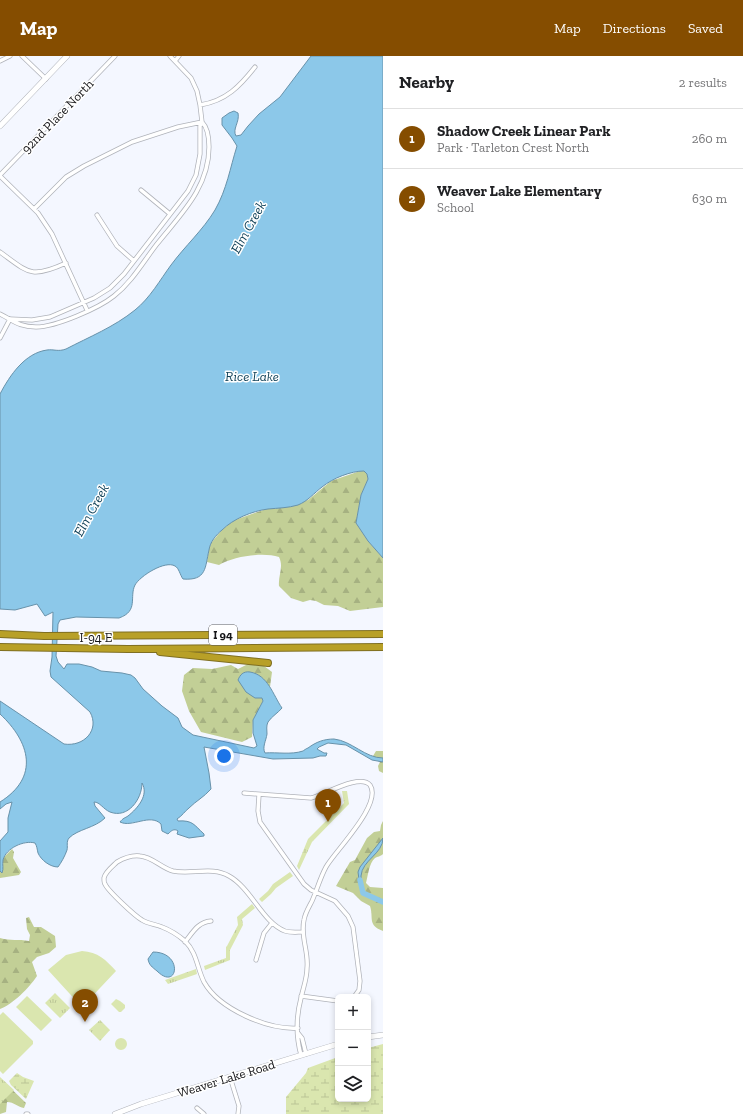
<!DOCTYPE html>
<html lang="en">
<head>
<meta charset="utf-8">
<style>
	body { margin:0; font-family:"Zilla Slab",serif; background:#f6f6f6; color:#202124 }
	.controls { position:absolute; right:12px; bottom:12px; display:grid; overflow:hidden; border-radius:6px; box-shadow:0 2px 6px #0003 }
	.controls button { width:36px; height:36px; display:grid; place-items:center; padding:0; border:0; border-bottom:1px solid #e0e0e0; background:#fff; color:#202124; font:20px sans-serif }
	.you { position:absolute; left:224px; top:700px; width:14px; height:14px; margin:-10px; border:3px solid #fff; border-radius:50%; background:#1a73e8; box-shadow:0 0 0 6px #1a73e833 }
	.badge { display:grid; place-items:center; width:26px; height:26px; border-radius:50%; background:#854d00; color:#fff; font-size:13px; font-weight:700 }
	.pin { position:absolute; translate:-50% -33px; filter:drop-shadow(0 1px 2px #0008) }
	.pin::after { content:''; position:absolute; top:21px; width:14px; height:12px; background:inherit; clip-path:polygon(0 0,100% 0,50% 100%) }
	.list { margin:0; padding:0; list-style:none }
	h2 { display:flex; justify-content:space-between; align-items:center; height:52px; margin:0; padding:0 16px; font-size:17px }
	h2 small { font-size:13px; font-weight:400; color:#757577 }
	.list li { display:grid; grid-template-columns:26px 1fr auto; gap:12px; align-items:center; box-sizing:border-box; height:60px; padding:0 16px; border-top:1px solid #e0e0e0 }
	.list b { display:block; font-size:15px; white-space:nowrap }
	.list p { margin:0; font-size:13px; white-space:nowrap; color:#757577 }
	.list em { font-size:13px; font-style:normal; color:#757577 }
	.icon { flex:none; width:22px; height:22px; fill:none; stroke:currentColor; stroke-width:2; stroke-linecap:round; stroke-linejoin:round }
	.map { position:relative; flex:none; width:383px; height:1058px; overflow:hidden }
	header { display:flex; align-items:center; gap:24px; box-sizing:border-box; height:56px; padding:0 20px; background:#854d00; color:#fff }
	header strong { font-size:19px }
	nav { display:flex; gap:22px; margin-inline-start:auto; font-size:14px }
	main { display:flex }
	aside { flex:1; background:#fff }
	.map>svg:first-child { display:block }
	.grass { fill:#dae6af }
	.forest { fill:url(#forest-firs) }
	.wetland { fill:url(#wetland-marsh) }
	.park { fill:url(#park-tufts) }
	.water { fill:#8cc8e9; stroke:#6892aa }
	.lines { fill:none; stroke-linecap:round; stroke-linejoin:round }
	.river { stroke:#8cc8e9; stroke-width:5.5 }
	.minor-casing { stroke:#b0b3ba; stroke-width:5 }
	.secondary-casing { stroke:#b0b3ba; stroke-width:6 }
	.motorway-casing { stroke:#7f6f22; stroke-width:8 }
	.minor { stroke:#fff; stroke-width:3.5 }
	.secondary { stroke:#fff; stroke-width:5 }
	.motorway { stroke:#b8a027; stroke-width:6 }
	.labels { text-anchor:middle; stroke-width:3; stroke-linejoin:round; paint-order:stroke }
	.shield { fill:#fff; stroke:#5b5b5d; stroke-width:1 }
	.shield-label { font-size:12px; font-weight:bold; fill:#151518 }
	.street-label { font-size:13px; fill:#151518; stroke:#fff }
	.water-label { font-size:14px; font-style:italic; fill:#0c3e55; stroke:#fff }
</style>
</head>
<body>
<header>
<strong>Map</strong>
<nav><a>Map</a><a>Directions</a><a>Saved</a></nav>
</header>
<main>
<div class="map">
<svg width="383" height="1058" viewBox="0 0 383 1058">
	<defs>
		<pattern id="forest-firs" width="22" height="20" patternUnits="userSpaceOnUse"><rect width="22" height="20" fill="#c2cf96"/><path d="M5 1l3.5 6h-7zM16 11l3.5 6h-7z" fill="#a6b181"/></pattern>
		<pattern id="wetland-marsh" width="20" height="14" patternUnits="userSpaceOnUse"><rect width="20" height="14" fill="#dae6af"/><path d="M1 5h8M5 5V1M11 12h8M15 12V8" fill="none" stroke="#bac496"/></pattern>
		<pattern id="park-tufts" width="24" height="20" patternUnits="userSpaceOnUse"><rect width="24" height="20" fill="#dae6af"/><path d="M3 7l-1-3M5 7V3M7 7l1-3M15 17l-1-3M17 17v-4M19 17l1-3" fill="none" stroke="#bac496"/></pattern>
	</defs>
	<rect width="100%" height="100%" fill="#f4f7ff"/>
	<path class="grass" d="M 82,895 C 98,896 106,904 116,915 L 84,949 L 80,949 L 48,914 L 66,899 Z
		M 27,940 L 52,964 L 41,975 L 16,951 Z
		M 3,956 L 33,985 L 33,988 L 3,1018 L 0,1015 L 0,959 Z
		M115 988a6 6 0 1 1 12 0a6 6 0 1 1-12 0Z"/>
	<path class="forest" d="M 360,415 L 364,415 L 367,418 L 368,423 L 361,439 L 356,467 L 368,485 L 383,502 L 383,551 L 350,555 L 338,550 L 324,549 L 316,545 L 310,544 L 303,546 L 291,542 L 279,530 C 278,519 284,511 279,501 C 263,496 234,500 219,509 L 207,506 L 209,493 L 211,487 L 221,475 L 232,465 L 266,453 L 274,452 L 308,444 L 331,425 Z
		M 248,608 L 264,610 L 272,616 L 270,631 C 264,624 260,619 251,616 L 259,641 L 262,642 L 263,645 L 253,664 L 252,681 L 242,686 L 201,676 L 189,655 L 182,635 L 184,619 L 193,612 L 212,613 L 231,609 L 238,613 Z
		M 376,695 L 383,695 L 383,717 L 379,715 L 378,710 L 380,706 L 374,703 L 373,700 Z
		M 383,765 L 383,798 C 380,801 378,800 375,802 C 369,807 368,820 366,827 L 370,831 L 383,832 L 383,875 C 367,869 374,862 370,850 L 361,845 L 353,837 L 336,830 L 350,806 L 355,804 L 367,782 L 374,776 L 380,775 L 381,769 Z
		M 12,793 L 14,796 L 13,802 L 21,816 L 19,819 L 0,822 L 0,815 L 2,816 L 3,802 Z
		M 29,861 L 34,871 L 41,871 L 55,880 L 56,891 L 49,897 L 37,901 L 32,906 L 37,920 C 29,932 13,948 0,953 L 0,882 C 11,885 18,883 29,885 L 30,879 L 27,873 L 26,862 Z
		M 0,1022 L 26,1047 L 24,1052 C 18,1051 14,1046 7,1046 L 6,1056 L 0,1058 Z"/>
	<path class="wetland" d="M 383,988 L 383,1058 L 286,1058 L 286,1041 L 306,1017 L 308,1012 L 338,1001 L 338,1043 L 368,1043 L 368,992 Z
		M 17,1017 L 23,1021 L 34,1025 L 26,1043 L 11,1029 L 9,1025 Z"/>
	<path class="park" d="M 342,735 L 347,735 L 349,748 L 312,786 L 299,814 L 297,810 L 308,783 L 344,747 Z
		M 290,816 L 293,820 L 276,832 L 271,838 L 262,846 L 259,843 L 268,835 L 273,828 Z
		M 252,848 L 255,852 L 242,863 L 243,869 L 230,894 L 230,904 L 205,914 L 204,910 L 226,902 L 226,891 L 227,890 L 238,869 L 237,861 Z
		M 196,913 L 197,918 L 168,928 L 165,924 Z
		M 55,937 L 70,952 L 60,962 L 45,947 Z
		M 116,943 L 120,945 L 125,949 L 125,952 L 121,956 L 119,956 L 111,948 Z
		M 100,964 L 110,974 L 100,985 L 89,974 Z
		M 0,1021 L 14,1034 L 0,1048 Z"/>
	<path class="water" d="M 311,0 L 383,0 L 383,502 L 368,485 L 356,467 L 361,439 L 368,423 L 367,418 L 364,415 C 351,415 333,422 322,431 C 314,437 308,445 298,449 C 288,452 278,452 268,453 C 252,455 233,463 222,474 C 216,479 210,486 209,494 C 205,511 207,525 183,523 C 180,519 179,512 175,510 C 165,504 140,520 135,529 C 129,541 139,555 119,562 L 76,561 L 60,564 L 58,568 L 56,600 L 58,606 L 64,613 L 67,608 L 79,608 L 92,611 L 101,615 L 122,617 L 131,619 L 135,622 L 143,633 L 162,650 L 178,662 L 182,671 L 193,679 L 254,692 L 257,690 L 253,677 L 253,664 L 263,645 L 262,642 L 255,642 L 246,636 L 238,624 C 240,619 243,615 250,616 C 268,619 273,639 282,652 C 278,657 272,660 268,666 C 266,670 267,674 267,678 C 266,685 262,691 265,697 C 277,696 291,699 303,695 C 303,695 307,692 308,692 C 316,686 324,683 334,683 C 352,685 365,702 383,702 L 383,706 L 372,704 L 346,689 L 328,687 L 319,691 L 317,693 L 324,697 L 327,697 L 326,700 L 320,700 L 313,702 L 273,703 L 204,691 L 209,717 L 211,733 C 204,741 196,745 189,752 C 185,755 182,760 177,763 L 178,765 C 193,764 194,769 204,778 L 204,780 L 189,782 L 177,778 L 178,775 C 174,772 171,775 168,778 L 162,775 L 161,768 C 150,757 132,772 120,766 C 123,762 125,762 128,760 C 138,752 149,739 142,727 C 142,743 128,763 110,756 C 103,753 100,746 94,746 L 95,750 L 105,762 C 95,772 78,773 69,782 C 66,786 68,790 67,794 C 65,800 61,807 58,811 C 50,811 41,804 38,797 C 37,793 37,790 35,787 C 24,784 6,792 3,804 C 2,809 4,812 2,817 L 0,815 L 0,785 L 8,776 L 8,762 L 12,746 L 6,748 L 0,753 L 0,746 C 40,721 30,686 0,658 L 0,645 L 64,688 C 84,691 100,674 90,656 L 51,621 L 50,615 L 52,601 L 53,556 L 45,560 L 37,548 L 15,554 L 0,553 L 0,338 C 10,319 25,297 47,294 C 54,293 58,296 66,293 C 89,281 114,271 135,254 C 150,242 160,224 171,209 C 185,190 203,174 215,154 C 227,133 230,112 237,90 L 232,82 L 222,69 L 222,62 L 229,57 L 234,55 L 238,57 C 240,66 232,73 236,80 L 241,79 L 248,70 L 259,58 L 280,41 Z
		M 383,782 C 383,798 362,804 361,820 C 361,824 362,827 362,830 L 360,831 L 358,816 L 360,811 Z
		M 153,896 C 184,896 178,936 157,915 C 152,911 149,909 148,903 Z"/>
	<g class="lines">
		<path class="river" d="M 360,824 L 363,837 L 383,846"/>
		<g class="minor-casing">
			<path id="minor" d="M 22,0 L 46,23
				M 0,5 L 10,0
				M 175,5 L 179,0
				M 200,49 C 226,45 240,30 255,11
				M 0,119 L 115,0
				M 0,120 L 38,157 L 52,178 L 87,254
				M 141,134 L 170,158
				M 34,153 L 66,121 L 84,110 L 132,86 L 178,71 L 202,66
				M 97,159 L 117,190 L 134,205
				M 0,196 C 29,217 31,223 66,207
				M 0,258 C 14,265 19,271 36,271 C 56,271 99,252 114,240 C 132,226 143,206 157,188 C 180,159 209,132 209,91 C 209,83 208,72 202,66
				M 10,263 L 32,264 L 50,261 L 94,242 L 110,232 L 124,218 L 188,135 L 196,119 L 200,98 L 200,70 L 202,66 L 200,49 L 197,35 L 191,22 L 170,0
				M 0,282 L 10,263
				M 244,737 L 311,742 C 324,739 360,717 370,729 C 383,748 335,795 326,811 C 320,822 317,834 312,845 C 309,851 305,857 304,864 C 300,880 309,896 307,912 C 307,923 303,932 301,942 C 296,961 296,981 301,999
				M 259,739 L 258,755 L 260,766 L 304,828 L 311,834 L 335,845 L 348,860 L 353,871 L 360,925 L 359,934 L 354,941
				M 185,886 C 193,876 198,866 211,865
				M 256,904 L 264,877 L 272,867
				M 301,940 L 338,945
				M 298,972 C 268,974 219,953 204,926 C 197,912 197,897 185,885 C 178,879 170,874 162,871 C 155,868 148,868 142,864 C 135,860 108,835 105,828 C 104,827 104,824 104,822 C 105,816 113,810 117,806 C 124,802 132,799 140,800 C 153,801 161,812 173,815 C 191,819 212,810 229,820 C 251,832 263,867 285,875 C 291,877 297,876 303,876
				M 298,977 L 302,982 L 306,998
				M 230,1021 L 239,1050 L 238,1058
				M 197,1052 L 204,1058
				M 26,1058 L 28,1058"/>
		</g>
		<g class="secondary-casing">
			<path id="secondary" d="M 0,70 L 67,0
				M 368,981 L 383,979
				M 115,1058 L 141,1048 L 338,988"/>
		</g>
		<g class="motorway-casing">
			<path id="motorway" d="M 0,578 L 44,580 L 383,578
				M 0,591 L 128,593 L 383,591
				M 160,596 L 268,607"/>
		</g>
		<use href="#minor" class="minor"/>
		<use href="#secondary" class="secondary"/>
		<use href="#motorway" class="motorway"/>
	</g>
	<g class="labels">
		<rect class="shield" x="209" y="569" width="28" height="20" rx="3"/>
		<g class="shield-label">
			<text x="223" y="583">I 94</text>
		</g>
		<g class="street-label">
			<text transform="translate(57 60) rotate(-46)" y="5">92nd Place North</text>
			<text x="96" y="586">I-94 E</text>
			<text transform="translate(226 1022) rotate(-17)" y="5">Weaver Lake Road</text>
		</g>
		<g class="water-label">
			<text transform="translate(248 171) rotate(-61)" y="5">Elm Creek</text>
			<text x="252" y="325">Rice Lake</text>
			<text transform="translate(91 454) rotate(-61)" y="5">Elm Creek</text>
		</g>
	</g>
</svg>
<div class="controls">
<button>+</button>
<button>−</button>
<button><svg class="icon" aria-label="layers" viewBox="0 0 24 24"><path d="M12 4l9 5-9 5-9-5zM3 14l9 5 9-5"/></svg></button>
</div>
<div class="you"></div>
<div class="pin badge" style="left:328px;top:766px">1</div>
<div class="pin badge" style="left:85px;top:966px">2</div>
</div>
<aside>
<h2>Nearby<small>2 results</small></h2>
<ul class="list">
<li><span class="badge">1</span><div><b>Shadow Creek Linear Park</b><p>Park · Tarleton Crest North</p></div><em>260 m</em></li>
<li><span class="badge">2</span><div><b>Weaver Lake Elementary</b><p>School</p></div><em>630 m</em></li>
</ul>
</aside>
</main>
</body>
</html>
